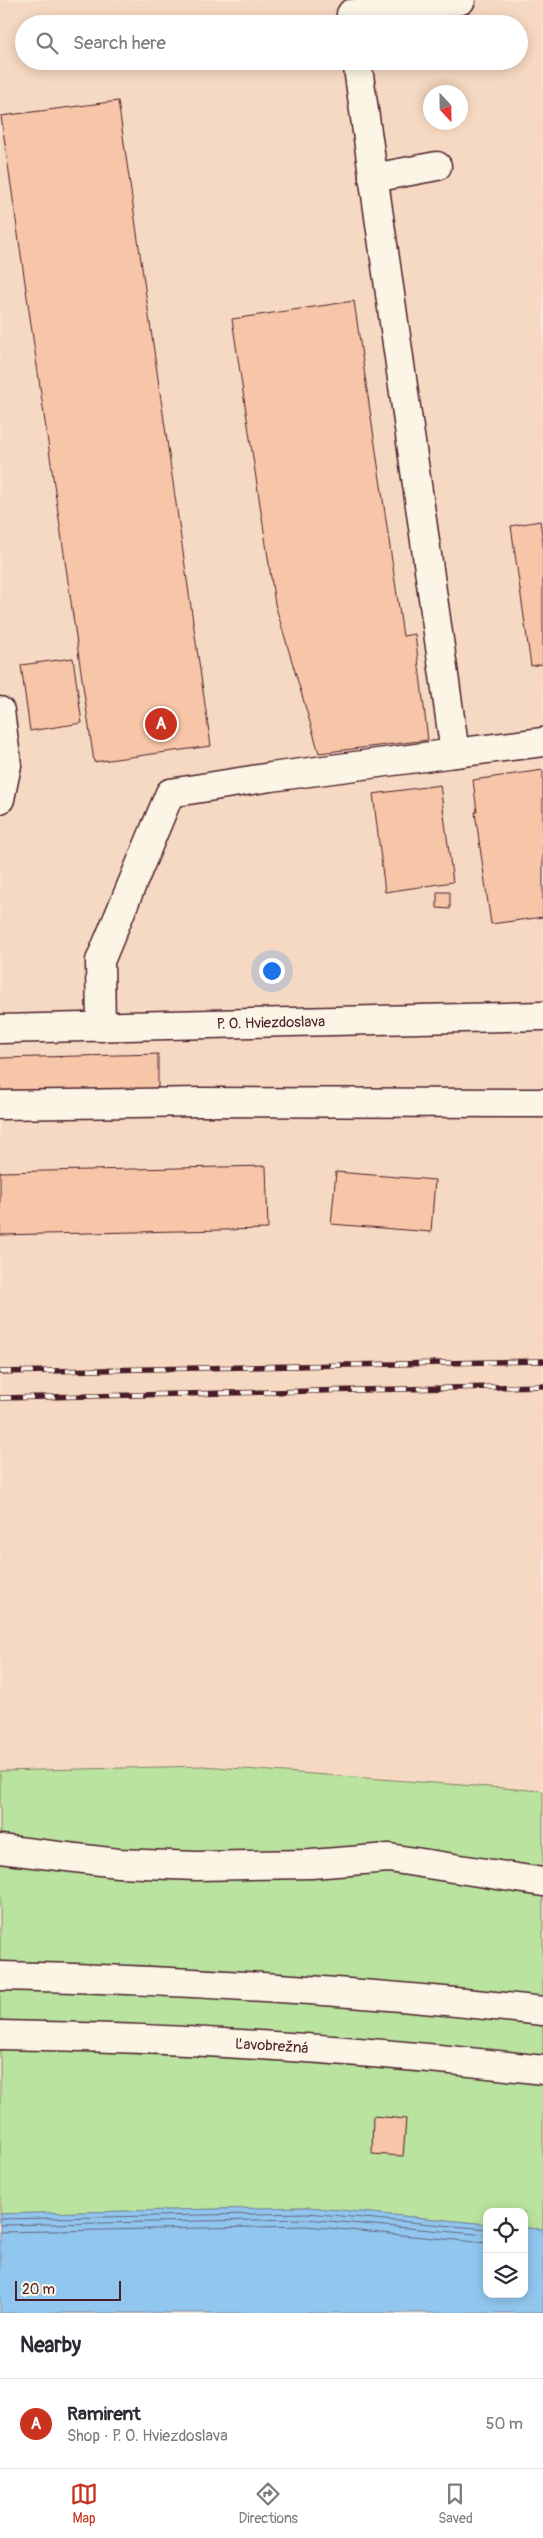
<!DOCTYPE html>
<html lang="en">
<head>
<meta charset="utf-8">
<style>
	body { margin:0; font-family:Pangolin,sans-serif; background:#f2f2f3; color:#2b2b33 }
	.controls { position:absolute; right:15px; bottom:15px; display:grid; overflow:hidden; border-radius:10px; box-shadow:0 2px 12px #0003 }
	.controls button { width:45px; height:45px; display:grid; place-items:center; padding:0; border:0; border-bottom:1px solid #e1e1e2; background:#fff; color:#2b2b33; font:25px sans-serif }
	.compass { position:absolute; left:423px; top:85px; width:45px; height:45px; border-radius:50%; background:#fff; box-shadow:0 2px 12px #0003; rotate:158deg }
	.scale { position:absolute; left:15px; bottom:12px; width:106px; box-sizing:border-box; padding-left:5px; border:2px solid #4a1f2b; border-top:0; font-size:14px; line-height:18px; white-space:nowrap; color:#4a1f2b; -webkit-text-stroke:4px #fcf5e5; paint-order:stroke }
	.you { position:absolute; left:271px; top:970px; width:18px; height:18px; margin:-12px; border:4px solid #fff; border-radius:50%; background:#1a73e8; box-shadow:0 0 0 8px #1a73e833 }
	.badge { display:grid; place-items:center; width:32px; height:32px; border-radius:50%; background:#c8321e; color:#fff; font-size:16px; font-weight:700 }
	.pin { position:absolute; translate:-50% -50%; border:2px solid #fff; box-shadow:0 1px 5px #0006 }
	.list { margin:0; padding:0; list-style:none }
	h2 { display:flex; justify-content:space-between; align-items:center; height:65px; margin:0; padding:0 20px; font-size:21px }
	h2 small { font-size:16px; font-weight:400; color:#7c7c81 }
	.list li { display:grid; grid-template-columns:32px 1fr auto; gap:15px; align-items:center; box-sizing:border-box; height:90px; padding:0 20px; border-top:1px solid #e1e1e2 }
	.list b { display:block; font-size:19px; white-space:nowrap }
	.list p { margin:0; font-size:16px; white-space:nowrap; color:#7c7c81 }
	.list em { font-size:16px; font-style:normal; color:#7c7c81 }
	.icon { flex:none; width:28px; height:28px; fill:none; stroke:currentColor; stroke-width:2; stroke-linecap:round; stroke-linejoin:round }
	.map { position:relative; flex:none; width:543px; height:2313px; overflow:hidden }
	.search { position:absolute; background:#fff; box-shadow:0 2px 12px #0003; left:15px; right:15px; top:15px; height:55px; display:flex; align-items:center; gap:12px; box-sizing:border-box; padding:0 18px; border-radius:28px; color:#7c7c81; font-size:19px }
	.sheet { height:155px; background:#fff }
	nav { display:flex; justify-content:space-around; align-items:center; box-sizing:border-box; height:70px; border-top:1px solid #e1e1e2; background:#fff; font-size:14px; color:#7c7c81 }
	nav a { display:grid; justify-items:center; gap:2px }
	nav .on { color:#c8321e }
	.map>svg:first-child { display:block }
	.built { fill:#f6d9c2; fill-rule:evenodd }
	.green { fill:#bae39f; stroke:#828165 }
	.water { fill:#91c7ef; stroke:#7584a1 }
	.lines { fill:none; stroke-linecap:round; stroke-linejoin:round }
	.shore { stroke:#666279; stroke-width:1 }
	.building { fill:#f7c5a7; stroke:#4a1f2b }
	.minor-casing { stroke:#4a1f2b; stroke-width:31 }
	.major-casing { stroke:#4a1f2b; stroke-width:31 }
	.minor { stroke:#fcf5e5; stroke-width:28 }
	.major { stroke:#fcf5e5; stroke-width:28 }
	.rail-casing { stroke:#4a1f2b; stroke-width:5.5 }
	.rail { stroke:#fcf5e5; stroke-width:4; stroke-dasharray:11; stroke-linecap:butt }
	.labels { text-anchor:middle; stroke-width:4; stroke-linejoin:round; paint-order:stroke }
	.street-label { font-size:15px; fill:#4a1f2b; stroke:#fcf5e5 }
</style>
</head>
<body>
<div class="map">
<svg width="543" height="2313" viewBox="0 0 543 2313">
	<rect width="100%" height="100%" fill="#fae7d2"/>
	<filter id="ink" filterUnits="userSpaceOnUse"><feTurbulence type="fractalNoise" baseFrequency=".02" numOctaves="2"/><feDisplacementMap in="SourceGraphic" scale="10" xChannelSelector="R" yChannelSelector="G"/><feConvolveMatrix kernelMatrix="1 2 1 2 8 2 1 2 1" color-interpolation-filters="sRGB"/></filter>
	<g filter="url(#ink)">
		<path class="built" d="M 0,0 L 543,0 L 543,1791 L 203,1766 L 0,1771 ZM 24,24 L 519,24 L 519,61 L 24,61 ZM 430,92 L 460,92 L 460,122 L 430,122 Z"/>
		<path class="green" d="M 203,1766 L 543,1791 L 543,2229 L 524,2228 L 524,2212 L 487,2212 L 487,2224 L 307,2207 L 0,2214 L 0,1771 Z"/>
		<path class="water" d="M 307,2207 L 487,2224 L 487,2294 L 524,2294 L 524,2228 L 543,2229 L 543,2313 L 0,2313 L 0,2214 Z"/>
		<g class="lines">
			<path class="shore" d="M 0,2219 L 307,2213 L 487,2229
				M 0,2225 L 306,2219 L 487,2235
				M 0,2232 L 306,2226 L 487,2243"/>
		</g>
		<path class="building" d="M 118,101 L 211,746 L 94,762 L 1,116 Z
			M 354,301 L 403,636 L 415,634 L 428,740 L 319,753 L 275,604 L 232,319 Z
			M 540,521 L 543,541 L 543,664 L 531,666 L 511,526 Z
			M 73,658 L 82,723 L 30,731 L 21,665 Z
			M 543,770 L 543,917 L 491,924 L 475,812 L 477,812 L 473,780 Z
			M 440,785 L 453,882 L 385,892 L 373,794 Z
			M 437,892 L 450,892 L 450,909 L 437,908 Z
			M 158,1054 L 158,1089 L 0,1093 L 0,1058 Z
			M 266,1166 L 268,1229 L 0,1235 L 0,1172 Z
			M 336,1172 L 435,1180 L 431,1232 L 331,1224 Z
			M 373,2116 L 406,2119 L 403,2156 L 372,2154 Z"/>
		<g class="lines">
			<g class="minor-casing">
				<g id="minor">
					<path d="M 351,14 L 461,0"/>
					<path d="M 373,178 L 437,166"/>
					<path d="M 0,711 L 7,765 L 0,799"/>
					<path d="M 455,753 L 543,742"/>
					<path d="M 101,1027 L 100,961 L 170,793 L 271,777 L 455,753 L 357,61"/>
					<path id="s1" d="M 0,1029 L 543,1016"/>
					<path d="M 0,1105 L 201,1102 L 543,1103"/>
					<path d="M 0,1849 L 118,1863 L 197,1866 L 311,1864 L 389,1858 L 543,1882"/>
				</g>
			</g>
			<g class="major-casing">
				<g id="major">
					<path d="M 0,1976 C 182,1980 362,1991 543,2011"/>
					<path id="s2" d="M 0,2035 C 182,2038 362,2049 543,2070"/>
				</g>
			</g>
			<use href="#minor" class="minor"/>
			<use href="#major" class="major"/>
			<g class="rail-casing">
				<path id="rail" d="M 0,1372 L 543,1361
					M 0,1398 L 543,1386"/>
			</g>
			<use href="#rail" class="rail"/>
		</g>
	</g>
	<g class="labels">
		<g class="street-label">
			<text dy="5" stroke="none"><textPath href="#s1" startOffset="271">P. O. Hviezdoslava</textPath></text>
			<text dy="5" stroke="none"><textPath href="#s2" startOffset="272">Ľavobrežná</textPath></text>
		</g>
	</g>
</svg>
<div class="controls">
<button><svg class="icon" aria-label="locate" viewBox="0 0 24 24"><circle cx="12" cy="12" r="6"/><path d="M12 2v4M12 18v4M2 12h4M18 12h4"/></svg></button>
<button><svg class="icon" aria-label="layers" viewBox="0 0 24 24"><path d="M12 4l9 5-9 5-9-5zM3 14l9 5 9-5"/></svg></button>
</div>
<svg class="compass" viewBox="-18 -18 36 36"><path d="M0-13l5 13h-10z" fill="#e53935"/><path d="M0 13l5-13h-10z" fill="#7c7c81"/></svg>
<div class="scale">20 m</div>
<div class="you"></div>
<div class="pin badge" style="left:161px;top:724px">A</div>
<div class="search"><svg class="icon" aria-label="search" viewBox="0 0 24 24"><circle cx="10" cy="10" r="6"/><path d="M15 15l6 6"/></svg>Search here</div>
</div>
<section class="sheet">
<h2>Nearby<small></small></h2>
<ul class="list">
<li><span class="badge">A</span><div><b>Ramirent</b><p>Shop · P. O. Hviezdoslava</p></div><em>50 m</em></li>
</ul>
</section>
<nav>
<a class="on"><svg class="icon" aria-label="map" viewBox="0 0 24 24"><path d="M3 6l6-2 6 2 6-2v14l-6 2-6-2-6 2zM9 4v14M15 6v14"/></svg>Map</a>
<a><svg class="icon" aria-label="directions" viewBox="0 0 24 24"><path d="M12 3l9 9-9 9-9-9zM9 14v-3h6M13 9l2 2-2 2"/></svg>Directions</a>
<a><svg class="icon" aria-label="saved" viewBox="0 0 24 24"><path d="M7 4h10v16l-5-4-5 4z"/></svg>Saved</a>
</nav>
</body>
</html>
